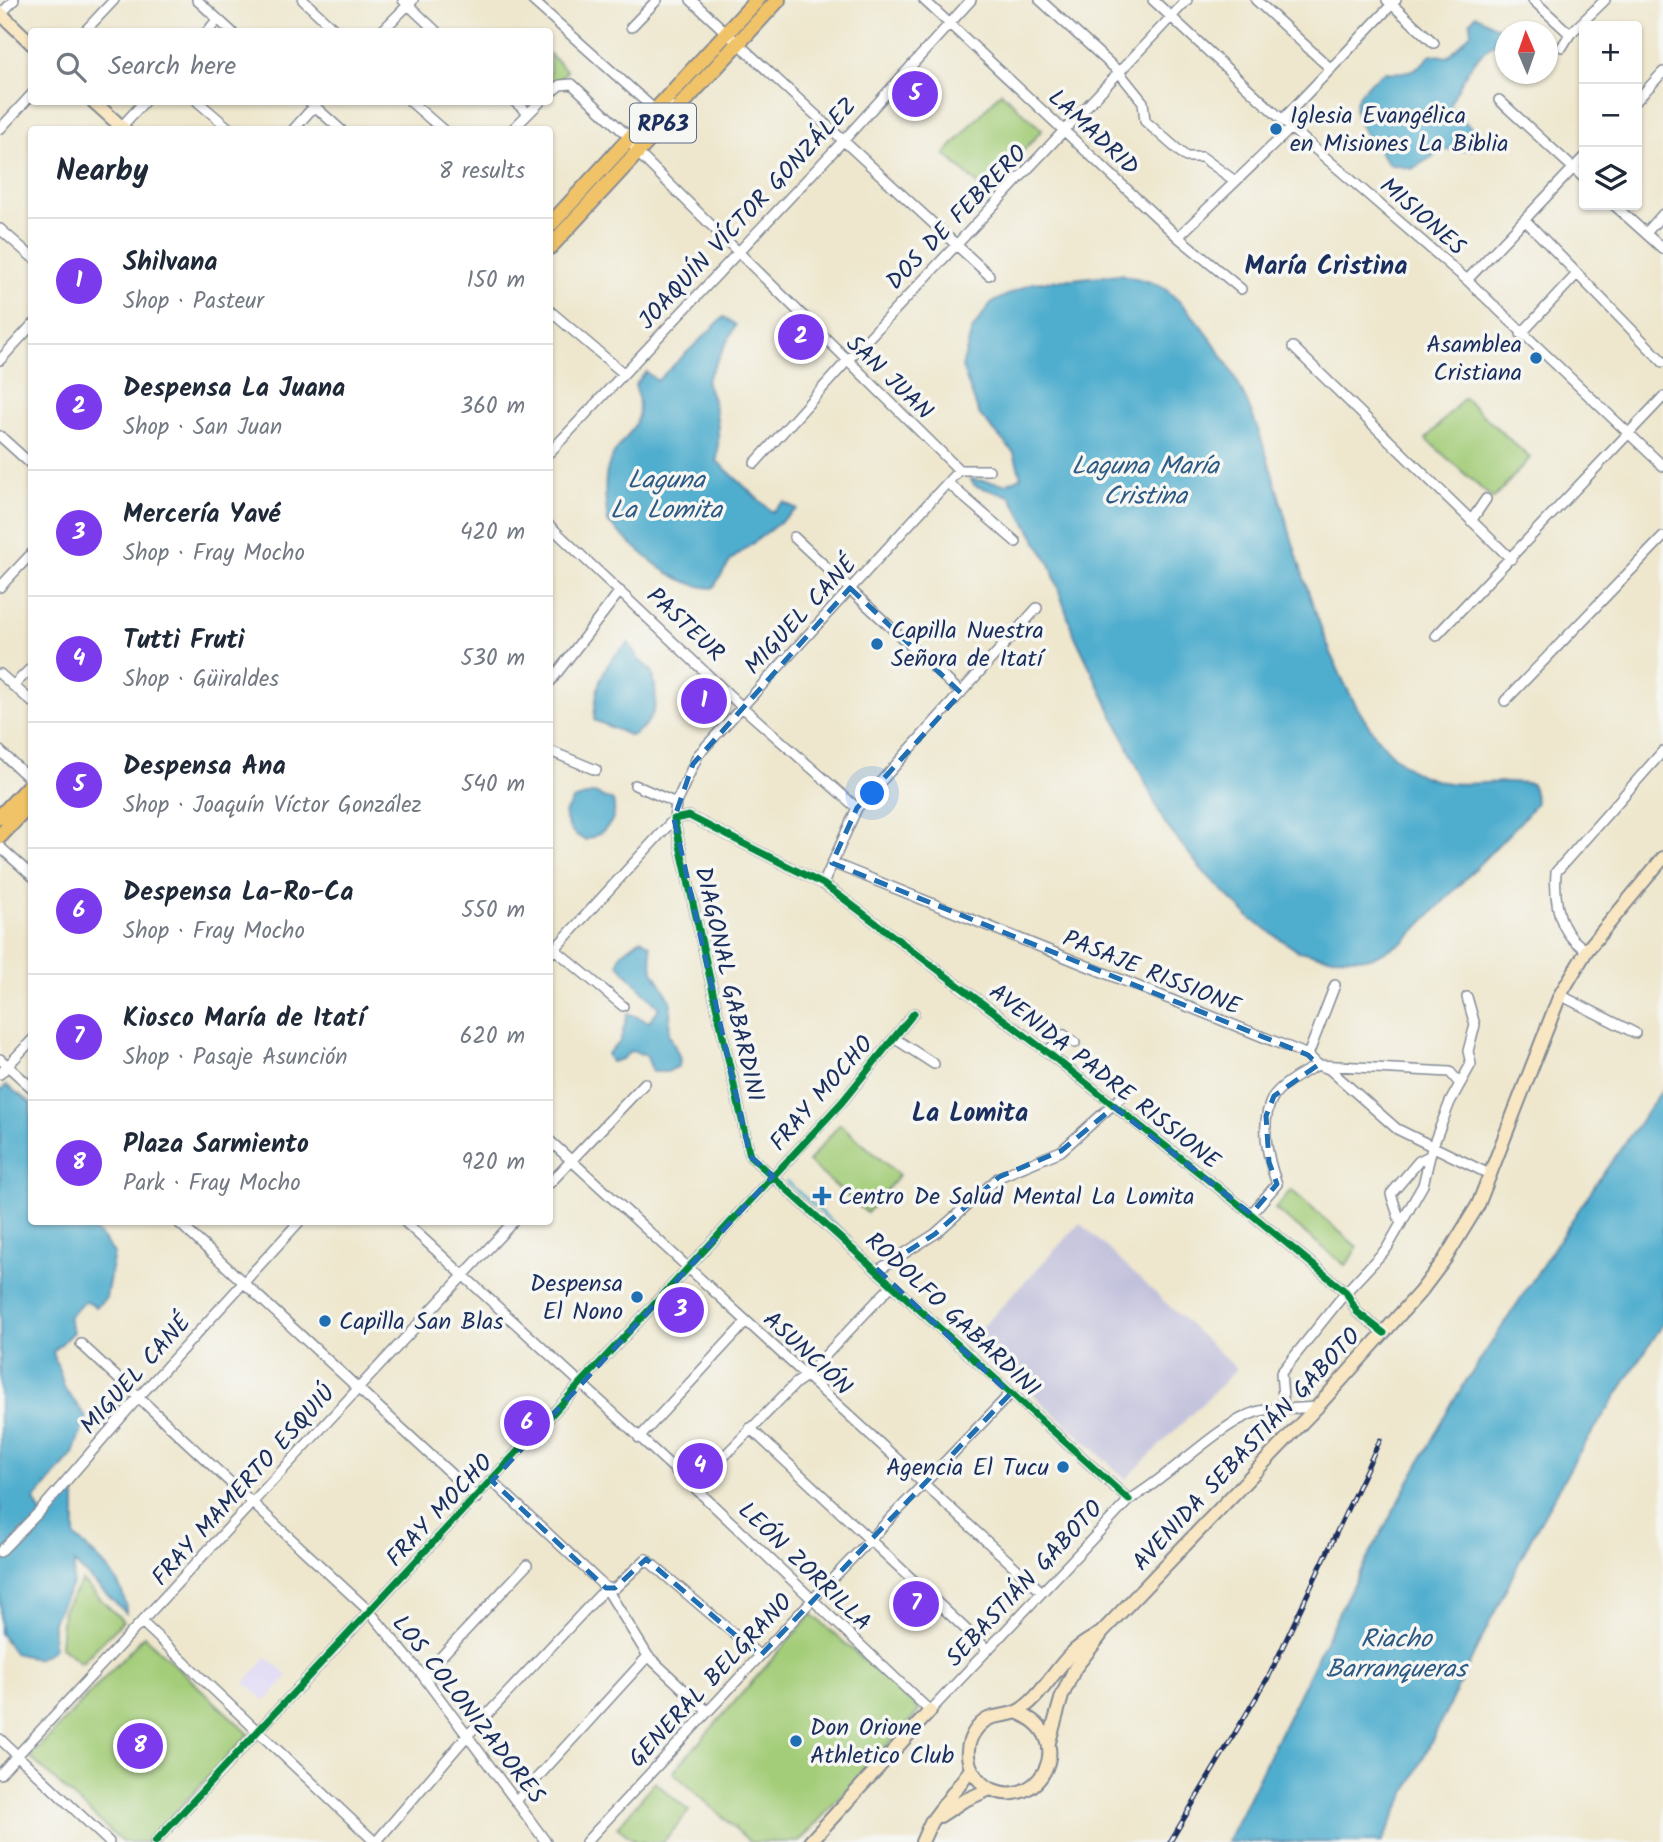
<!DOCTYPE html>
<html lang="en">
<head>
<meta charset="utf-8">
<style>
	body { margin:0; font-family:Kalam,sans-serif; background:#f2f2f3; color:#1f2937 }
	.controls { position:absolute; right:21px; top:21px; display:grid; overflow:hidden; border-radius:7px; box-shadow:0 2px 5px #0004 }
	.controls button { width:63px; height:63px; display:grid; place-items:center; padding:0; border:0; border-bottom:2px solid #e0e1e3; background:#fff; color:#1f2937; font:35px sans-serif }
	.compass { position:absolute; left:1495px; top:21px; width:63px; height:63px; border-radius:50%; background:#fff; box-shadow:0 2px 5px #0004; rotate:358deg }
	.you { position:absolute; left:873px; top:794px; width:24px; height:24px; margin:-18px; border:5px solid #fff; border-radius:50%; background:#1a73e8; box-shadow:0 0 0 10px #1a73e833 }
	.badge { display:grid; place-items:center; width:46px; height:46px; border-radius:50%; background:#7c3aed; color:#fff; font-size:23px; font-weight:700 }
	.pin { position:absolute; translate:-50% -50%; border:4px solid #fff; box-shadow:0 2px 7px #0006 }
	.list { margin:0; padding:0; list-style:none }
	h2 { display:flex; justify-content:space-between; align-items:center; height:91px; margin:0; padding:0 28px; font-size:30px }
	h2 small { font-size:23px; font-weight:400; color:#747a83 }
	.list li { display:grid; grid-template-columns:46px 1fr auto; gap:21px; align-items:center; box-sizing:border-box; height:126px; padding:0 28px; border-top:2px solid #e0e1e3 }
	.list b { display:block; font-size:26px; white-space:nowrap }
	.list p { margin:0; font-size:23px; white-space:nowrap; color:#747a83 }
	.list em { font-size:23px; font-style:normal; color:#747a83 }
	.icon { flex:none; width:38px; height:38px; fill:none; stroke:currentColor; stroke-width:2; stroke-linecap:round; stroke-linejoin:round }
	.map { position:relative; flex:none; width:1663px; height:1842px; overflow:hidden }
	.search { position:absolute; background:#fff; box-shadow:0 2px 5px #0004; left:28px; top:28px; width:525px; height:77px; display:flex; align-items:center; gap:18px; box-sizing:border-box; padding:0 24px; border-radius:7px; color:#747a83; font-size:26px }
	.panel { position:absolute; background:#fff; box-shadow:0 2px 5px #0004; left:28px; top:126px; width:525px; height:1099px; border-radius:7px }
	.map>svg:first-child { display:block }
	.built { fill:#ddd5f6 }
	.industrial { fill:#c2c1dc }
	.green { fill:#a4cd79; stroke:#607e6c; stroke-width:2 }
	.water { fill:#50adce; stroke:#366e96; stroke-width:2 }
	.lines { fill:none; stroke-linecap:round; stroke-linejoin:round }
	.stream { stroke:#50adce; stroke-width:2.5 }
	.street-casing { stroke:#848b96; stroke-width:12 }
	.secondary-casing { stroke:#848b96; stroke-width:16 }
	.primary-casing { stroke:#848b96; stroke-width:18 }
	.street { stroke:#fff; stroke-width:9 }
	.secondary { stroke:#f9e7c3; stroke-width:12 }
	.primary { stroke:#f1c369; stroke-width:14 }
	.rail-casing { stroke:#1b2f5e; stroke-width:5 }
	.rail { stroke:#f6f6f2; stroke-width:2.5; stroke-dasharray:8; stroke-linecap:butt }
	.cycleway-casing { stroke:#f6f6f2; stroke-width:11 }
	.cycleway { stroke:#00873e; stroke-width:7 }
	.marked { fill:none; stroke:#1f6fb2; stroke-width:5; stroke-dasharray:14 9; stroke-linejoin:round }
	.poi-dot { fill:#1f6fb2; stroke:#f6f6f2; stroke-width:2.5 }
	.labels { text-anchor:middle; stroke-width:7; stroke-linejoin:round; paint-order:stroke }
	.shield { fill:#f6f6f2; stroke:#5d6b8a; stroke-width:2 }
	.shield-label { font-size:23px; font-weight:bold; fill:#1b2f5e }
	.poi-label { font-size:24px; fill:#1b2f5e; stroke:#f6f6f2; text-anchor:start }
	.street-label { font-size:24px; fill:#1b2f5e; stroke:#f6f6f2 }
	.neighbourhood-label { font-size:26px; font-weight:bold; fill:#1b2f5e; stroke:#f6f6f2 }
	.water-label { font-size:26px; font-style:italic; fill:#2e5b85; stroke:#f6f6f2 }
</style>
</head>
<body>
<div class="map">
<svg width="1663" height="1842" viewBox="0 0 1663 1842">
	<rect width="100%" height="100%" fill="#f6f6f2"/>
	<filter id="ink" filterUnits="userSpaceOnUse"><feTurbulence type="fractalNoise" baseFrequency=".0143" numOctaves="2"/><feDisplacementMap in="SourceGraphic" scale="14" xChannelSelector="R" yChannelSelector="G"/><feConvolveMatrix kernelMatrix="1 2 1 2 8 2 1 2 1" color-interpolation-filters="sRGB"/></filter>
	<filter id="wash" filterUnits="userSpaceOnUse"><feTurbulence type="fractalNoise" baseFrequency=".00686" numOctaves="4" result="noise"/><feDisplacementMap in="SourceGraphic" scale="28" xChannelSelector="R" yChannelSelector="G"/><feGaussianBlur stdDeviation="1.57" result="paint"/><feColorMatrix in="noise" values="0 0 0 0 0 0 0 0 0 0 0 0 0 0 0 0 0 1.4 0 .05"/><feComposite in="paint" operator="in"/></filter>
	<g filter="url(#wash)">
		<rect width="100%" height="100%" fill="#eee7cd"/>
		<path class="built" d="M 267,1657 L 288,1676 L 266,1701 L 245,1683 Z"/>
		<path class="industrial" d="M 1080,1223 L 1237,1369 L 1126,1479 L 972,1338 Z"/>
		<path class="green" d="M 550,54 L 567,71 L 550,90 Z
			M 1001,92 L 1042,130 L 986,192 L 945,154 Z
			M 1464,398 L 1530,458 L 1493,499 L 1426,439 Z
			M 840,1124 L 899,1175 L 867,1213 L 808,1162 Z
			M 1291,1190 L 1357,1247 L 1346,1266 L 1275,1209 Z
			M 82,1581 L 123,1621 L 81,1663 L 60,1646 L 63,1610 Z
			M 812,1614 L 920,1710 L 799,1842 L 750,1842 L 673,1772 Z
			M 144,1636 L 249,1734 L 147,1842 L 122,1842 L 30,1757 Z
			M 655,1782 L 689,1811 L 663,1842 L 636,1842 L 617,1827 Z"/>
		<path class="water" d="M 1476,15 L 1505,32 L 1504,39 C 1475,50 1464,77 1450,104 C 1458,122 1477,126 1484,145 L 1469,150 L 1444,150 L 1412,169 L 1389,164 C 1361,126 1331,106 1385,72 C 1405,74 1419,71 1431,54 L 1448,57 L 1471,33 L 1470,22 Z
			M 1120,274 C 1134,278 1154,281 1165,289 C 1205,321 1236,373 1254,419 C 1290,509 1330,742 1428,778 C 1463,791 1498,777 1532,784 L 1536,802 L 1525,817 L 1404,942 L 1371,958 L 1328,957 L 1298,951 L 1251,919 L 1203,871 L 1165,824 L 1073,632 L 1050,564 L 1010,496 L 975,486 L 970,479 L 1006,484 L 1021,477 L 1014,453 L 979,414 L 962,367 L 972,330 L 991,303 L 1032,283 Z
			M 724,317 L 736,325 L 706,381 C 718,409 720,431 717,461 L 772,512 L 784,502 L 797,509 L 731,560 L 713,588 C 670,585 637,549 608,522 C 606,505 603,484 608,467 C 618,434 650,432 635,385 L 646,372 L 657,381 Z
			M 629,643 L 638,659 L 652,671 C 659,700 658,720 631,736 L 594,720 C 596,687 600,664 629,643 Z
			M 594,793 L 613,801 C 619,822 603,834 585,840 C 572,834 567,828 565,813 L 573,800 Z
			M 641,939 L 650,945 L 653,971 L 671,1001 L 669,1034 L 680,1058 L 679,1066 L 667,1072 L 653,1072 L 646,1055 L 631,1051 L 622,1059 L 611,1062 L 607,1054 L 620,1042 L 628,1013 L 649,1022 L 659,1008 L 618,964 L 621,954 Z
			M 6,1085 L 31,1103 L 32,1222 L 89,1222 L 114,1253 L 106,1298 L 96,1307 L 85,1301 L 68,1317 L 73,1332 L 53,1352 L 65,1389 L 86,1417 L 73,1454 L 34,1500 L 43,1518 L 75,1490 L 75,1537 C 96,1556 127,1581 126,1613 L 74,1563 L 73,1583 L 53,1621 L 53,1650 L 37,1659 L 14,1653 L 0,1633 L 0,1566 L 4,1561 L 0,1558 L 0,1092 Z
			M 1663,1089 L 1663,1324 L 1577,1456 L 1530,1540 L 1382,1842 L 1227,1842 L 1346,1598 L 1452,1403 L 1595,1185 Z"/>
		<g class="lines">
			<path class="stream" d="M 786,1181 L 850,1238"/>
		</g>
	</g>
	<g filter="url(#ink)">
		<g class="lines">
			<g class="street-casing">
				<path id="street" d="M 197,0 L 232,32
					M 303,0 L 337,32
					M 403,0 L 437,32
					M 532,0 L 655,110 L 679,106
					M 691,0 L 989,275
					M 924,0 L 1178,237 L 1241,289
					M 1040,0 L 1118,71 L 1143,102 L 1145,121 L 1186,157 L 1202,157 L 1235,181
					M 1153,0 L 1291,128 L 1467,280 L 1663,466
					M 1256,0 L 1331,69
					M 1387,0 L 1434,43
					M 1533,0 L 1570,34
					M 1,14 L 14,0
					M 631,27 L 657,0
					M 84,32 L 114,0
					M 207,32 L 218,19
					M 381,32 L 413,0
					M 1562,47 L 1570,34 L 1605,0
					M 550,93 L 560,85 L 572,84 L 630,138 L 636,151 L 959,470 L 989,470
					M 1499,100 L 1584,178
					M 1637,100 L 1663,72
					M 198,102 L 231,130
					M 310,102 L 341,130
					M 411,102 L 443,130
					M 515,102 L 527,112
					M 1283,119 L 1396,0
					M 122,126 L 144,102
					M 0,129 L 32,94
					M 293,130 L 317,103
					M 512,130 L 540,102
					M 1614,205 L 1663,249
					M 1525,220 L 1663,362
					M 0,229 L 32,257
					M 1646,233 L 1663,214
					M 1178,237 L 1291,128
					M 1467,280 L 1584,157
					M 550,311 L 622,372
					M 1521,334 L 1576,275
					M 1293,347 L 1511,559
					M 0,360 L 32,325
					M 0,436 L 32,465
					M 550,452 L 844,140 L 971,0
					M 755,463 L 846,362 L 1187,0
					M 949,484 L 1016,542
					M 1471,521 L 1486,499
					M 550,526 L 741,706 L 857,808
					M 794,537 L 961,693
					M 0,587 L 32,553
					M 1436,636 L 1663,397
					M 0,674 L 32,702
					M 550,682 L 620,591
					M 13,686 L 32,667
					M 1505,701 L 1663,537
					M 0,751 L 32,781
					M 550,751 L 596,770
					M 635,785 L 676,803
					M 0,847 L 32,876
					M 832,863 L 1308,1055 L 1318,1065 L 1450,1072 L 1460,1084
					M 823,884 L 857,808 L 1037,608
					M 551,946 L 623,1006
					M 1587,950 C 1558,935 1554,902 1556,872 L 1663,751
					M 550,954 L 674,819 L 676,803 L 698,755 L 959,470
					M 1560,995 L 1635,1033
					M 894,1038 L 934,1064
					M 1047,1052 L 1064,1035 L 1075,1043
					M 1308,1055 L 1335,985
					M 0,1059 L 32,1088
					M 0,1074 L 32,1040
					M 550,1141 L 1042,1592
					M 550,1183 L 645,1083
					M 1251,1214 L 1277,1184 C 1268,1160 1259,1122 1273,1097 C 1281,1084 1304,1072 1318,1065 L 1329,1069 L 1397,1129 L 1491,1175
					M 178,1222 L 477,1498
					M 405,1222 L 694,1487 L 930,1711 L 1129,1500 C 1170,1477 1216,1426 1256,1412 C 1264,1409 1275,1409 1284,1409 L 1281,1373 L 1346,1292 L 1387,1248 L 1423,1185 L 1432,1148 L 1450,1102 L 1471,1064 L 1468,1051 L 1475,1025 L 1467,997
					M 1401,1224 L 1391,1194 L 1419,1161 L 1429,1156
					M 878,1270 L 935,1234 L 999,1177 L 1061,1151 L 1126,1093
					M 81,1344 L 370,1612 L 423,1676 L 546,1842
					M 1284,1409 L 1317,1407
					M 750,1428 L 988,1650
					M 639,1438 L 746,1322
					M 492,1481 L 606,1588 L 648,1656 L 707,1711
					M 694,1487 L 796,1383 L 805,1377 L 892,1285
					M 1129,1500 L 750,1156 L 674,819 L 689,816 L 823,884 L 840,896 L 1047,1052 L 1251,1214 L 1346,1292 L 1357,1312 L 1384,1333
					M 0,1552 L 41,1510 L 137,1399 L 299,1222
					M 143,1623 L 375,1842
					M 423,1676 L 527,1565
					M 0,1739 L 109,1842
					M 0,1774 L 513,1222
					M 516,1801 L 648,1656
					M 155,1842 L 842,1102 L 914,1013
					M 376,1842 L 466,1737 L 606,1588 L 615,1588 L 646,1559 L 760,1656
					M 586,1842 L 813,1599 L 1010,1394"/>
			</g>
			<g class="secondary-casing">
				<path id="secondary" d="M 0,13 L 32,44
					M 94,102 L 125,130
					M 1016,1712 C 1085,1738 1033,1821 983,1784 C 975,1777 969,1767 968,1756 C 967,1746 971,1735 978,1727 C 990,1713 1001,1718 1016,1712 C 1037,1703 1055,1669 1071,1654 C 1079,1645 1091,1639 1101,1633 L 1317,1407 L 1421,1291 L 1445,1259 L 1478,1205 L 1560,995 L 1587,950 L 1663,858
					M 1049,1742 L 1062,1696 L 1075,1668 L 1100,1636
					M 940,1816 L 963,1801 L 990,1789
					M 810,1842 L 930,1711
					M 922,1842 L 931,1822 L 971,1769"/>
			</g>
			<g class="primary-casing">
				<path id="primary" d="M 550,225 L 757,0
					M 550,247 L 778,0
					M 0,817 L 32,783
					M 0,836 L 32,802"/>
			</g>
			<use href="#street" class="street"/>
			<use href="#secondary" class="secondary"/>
			<use href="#primary" class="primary"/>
			<g class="rail-casing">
				<path id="rail" d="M 1170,1842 L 1269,1676 L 1380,1440"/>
			</g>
			<use href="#rail" class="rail"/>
			<g class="cycleway-casing">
				<path id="cycleway" d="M 1129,1500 L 750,1156 L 674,819 L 689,816 L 823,884 L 840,896 L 1047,1052 L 1251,1214 L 1346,1292 L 1357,1312 L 1384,1333
					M 155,1842 L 842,1102 L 914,1013"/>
			</g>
			<use href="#cycleway" class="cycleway"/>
		</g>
	</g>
	<path class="marked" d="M 850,588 L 961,693 L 857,808 L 832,863 L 1308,1055 L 1318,1065 L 1274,1096 L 1266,1116 L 1269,1162 L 1277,1184 L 1251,1214 L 1114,1107 L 1061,1151 L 999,1177 L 935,1234 L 878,1270 L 1010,1394 L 760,1656 L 646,1559 L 615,1588 L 606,1588 L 492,1481 L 773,1176 L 750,1156 L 674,819 L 693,764 Z"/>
	<g class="poi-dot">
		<circle cx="1276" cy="129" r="7"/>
		<circle cx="1536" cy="358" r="7"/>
		<circle cx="877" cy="644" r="7"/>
		<path d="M818.5 1185.5h7v7h7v7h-7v7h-7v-7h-7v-7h7z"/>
		<circle cx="637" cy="1297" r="7"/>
		<circle cx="325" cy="1321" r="7"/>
		<circle cx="1063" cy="1467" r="7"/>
		<circle cx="796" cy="1741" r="7"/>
	</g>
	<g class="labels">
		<rect class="shield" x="630" y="103.5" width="66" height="39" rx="5"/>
		<g class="shield-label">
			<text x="663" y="131">RP63</text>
		</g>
		<g class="poi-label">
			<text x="1290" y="123">Iglesia Evangélica<tspan x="1290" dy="28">en Misiones La Biblia</tspan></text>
			<text x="1522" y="352" text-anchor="end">Asamblea<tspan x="1522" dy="28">Cristiana</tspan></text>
			<text x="891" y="638">Capilla Nuestra<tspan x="891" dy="28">Señora de Itatí</tspan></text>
			<text x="838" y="1204">Centro De Salud Mental La Lomita</text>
			<text x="623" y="1291" text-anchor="end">Despensa<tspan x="623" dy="28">El Nono</tspan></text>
			<text x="339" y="1329">Capilla San Blas</text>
			<text x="1049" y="1475" text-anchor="end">Agencia El Tucu</text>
			<text x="810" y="1735">Don Orione<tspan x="810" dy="28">Athletico Club</tspan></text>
		</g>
		<g class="street-label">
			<text transform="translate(1094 132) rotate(43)" y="8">LAMADRID</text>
			<text transform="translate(747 213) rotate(-47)" y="8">JOAQUÍN VÍCTOR GONZÁLEZ</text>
			<text transform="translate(1423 216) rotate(41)" y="8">MISIONES</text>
			<text transform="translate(956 217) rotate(-46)" y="8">DOS DE FEBRERO</text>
			<text transform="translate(890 377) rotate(44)" y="8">SAN JUAN</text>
			<text transform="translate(800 615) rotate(-47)" y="8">MIGUEL CANÉ</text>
			<text transform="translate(686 624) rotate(43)" y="8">PASTEUR</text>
			<text transform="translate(1152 972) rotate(22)" y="8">PASAJE RISSIONE</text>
			<text transform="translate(730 984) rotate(77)" y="8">DIAGONAL GABARDINI</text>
			<text transform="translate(1105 1076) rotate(38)" y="8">AVENIDA PADRE RISSIONE</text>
			<text transform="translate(821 1093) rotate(-49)" y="8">FRAY MOCHO</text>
			<text transform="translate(953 1314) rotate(43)" y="8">RODOLFO GABARDINI</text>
			<text transform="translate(808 1353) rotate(43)" y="8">ASUNCIÓN</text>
			<text transform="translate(135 1374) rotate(-48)" y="8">MIGUEL CANÉ</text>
			<text transform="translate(1246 1449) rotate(-47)" y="8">AVENIDA SEBASTIÁN GABOTO</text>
			<text transform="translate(243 1485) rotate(-48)" y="8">FRAY MAMERTO ESQUIÚ</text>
			<text transform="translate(439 1510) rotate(-47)" y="8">FRAY MOCHO</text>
			<text transform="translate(805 1566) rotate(44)" y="8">LEÓN ZORRILLA</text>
			<text transform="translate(1024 1583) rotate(-47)" y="8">SEBASTIÁN GABOTO</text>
			<text transform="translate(710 1680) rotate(-47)" y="8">GENERAL BELGRANO</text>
			<text transform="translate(469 1709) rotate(52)" y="8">LOS COLONIZADORES</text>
		</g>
		<g class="neighbourhood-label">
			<text x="1326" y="274">María Cristina</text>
			<text x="970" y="1121">La Lomita</text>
		</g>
		<g class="water-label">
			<text x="1145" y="474">Laguna María<tspan x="1145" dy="30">Cristina</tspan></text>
			<text x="666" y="488">Laguna<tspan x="666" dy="30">La Lomita</tspan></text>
			<text x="1396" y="1647">Riacho<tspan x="1396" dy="30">Barranqueras</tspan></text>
		</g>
	</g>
</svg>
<div class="controls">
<button>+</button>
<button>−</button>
<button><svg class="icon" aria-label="layers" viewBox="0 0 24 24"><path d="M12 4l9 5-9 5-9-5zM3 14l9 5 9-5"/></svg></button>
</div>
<svg class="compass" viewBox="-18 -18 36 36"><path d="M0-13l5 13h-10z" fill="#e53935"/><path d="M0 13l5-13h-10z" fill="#747a83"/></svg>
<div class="you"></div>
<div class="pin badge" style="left:704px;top:701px">1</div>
<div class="pin badge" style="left:801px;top:337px">2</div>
<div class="pin badge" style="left:681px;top:1310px">3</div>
<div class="pin badge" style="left:700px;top:1466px">4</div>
<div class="pin badge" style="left:915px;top:94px">5</div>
<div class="pin badge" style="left:527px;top:1423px">6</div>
<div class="pin badge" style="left:916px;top:1604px">7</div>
<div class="pin badge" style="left:140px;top:1746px">8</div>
<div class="search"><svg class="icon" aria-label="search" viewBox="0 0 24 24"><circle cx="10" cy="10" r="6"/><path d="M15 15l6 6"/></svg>Search here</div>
<section class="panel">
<h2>Nearby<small>8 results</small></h2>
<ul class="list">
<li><span class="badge">1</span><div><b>Shilvana</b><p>Shop · Pasteur</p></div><em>150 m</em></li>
<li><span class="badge">2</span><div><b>Despensa La Juana</b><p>Shop · San Juan</p></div><em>360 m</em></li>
<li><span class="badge">3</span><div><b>Mercería Yavé</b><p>Shop · Fray Mocho</p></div><em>420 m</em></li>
<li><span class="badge">4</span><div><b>Tutti Fruti</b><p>Shop · Güiraldes</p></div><em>530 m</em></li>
<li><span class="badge">5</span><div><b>Despensa Ana</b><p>Shop · Joaquín Víctor González</p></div><em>540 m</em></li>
<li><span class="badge">6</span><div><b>Despensa La-Ro-Ca</b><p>Shop · Fray Mocho</p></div><em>550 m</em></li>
<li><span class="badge">7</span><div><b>Kiosco María de Itatí</b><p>Shop · Pasaje Asunción</p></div><em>620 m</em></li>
<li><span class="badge">8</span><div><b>Plaza Sarmiento</b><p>Park · Fray Mocho</p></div><em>920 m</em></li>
</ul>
</section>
</div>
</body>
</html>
